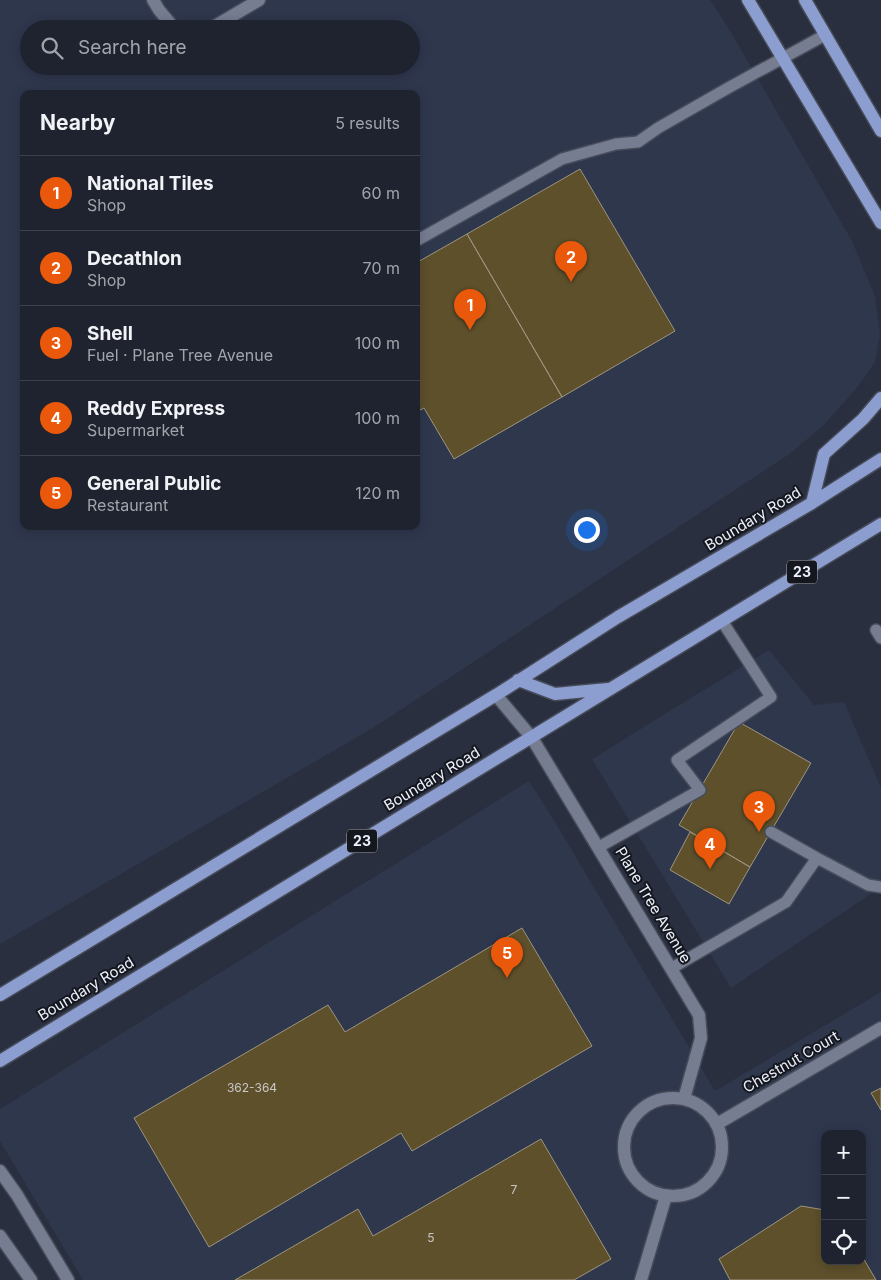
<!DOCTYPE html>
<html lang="en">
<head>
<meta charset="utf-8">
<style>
	body { margin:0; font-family:Inter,sans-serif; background:#2c2f3b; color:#f1f3f6 }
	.controls { position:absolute; right:15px; bottom:15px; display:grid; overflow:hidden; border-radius:10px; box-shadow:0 2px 12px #0003 }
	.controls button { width:45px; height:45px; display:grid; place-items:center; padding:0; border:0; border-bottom:1px solid #3c404b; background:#1f232f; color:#f1f3f6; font:25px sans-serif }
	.you { position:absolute; left:586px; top:529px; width:18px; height:18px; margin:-12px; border:4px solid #fff; border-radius:50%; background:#1a73e8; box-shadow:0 0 0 8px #1a73e833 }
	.badge { display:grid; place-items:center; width:32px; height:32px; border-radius:50%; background:#ea580c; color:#fff; font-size:16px; font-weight:700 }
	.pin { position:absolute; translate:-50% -41px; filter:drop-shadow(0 1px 2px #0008) }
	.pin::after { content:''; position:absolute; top:26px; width:18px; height:15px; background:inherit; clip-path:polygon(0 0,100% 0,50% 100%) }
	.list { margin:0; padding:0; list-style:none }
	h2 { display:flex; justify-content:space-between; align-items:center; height:65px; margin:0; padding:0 20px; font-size:21px }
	h2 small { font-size:16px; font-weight:400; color:#a1a4aa }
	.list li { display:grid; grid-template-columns:32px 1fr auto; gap:15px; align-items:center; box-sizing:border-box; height:75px; padding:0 20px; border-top:1px solid #3c404b }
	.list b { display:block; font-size:19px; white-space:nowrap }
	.list p { margin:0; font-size:16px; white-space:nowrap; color:#a1a4aa }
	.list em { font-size:16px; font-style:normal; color:#a1a4aa }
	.icon { flex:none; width:28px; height:28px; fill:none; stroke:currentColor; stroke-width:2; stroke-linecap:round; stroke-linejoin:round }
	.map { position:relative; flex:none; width:881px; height:1280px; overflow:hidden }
	.search { position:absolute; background:#1f232f; box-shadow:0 2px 12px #0003; left:20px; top:20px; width:400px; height:55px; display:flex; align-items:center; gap:12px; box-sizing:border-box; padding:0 18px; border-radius:28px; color:#a1a4aa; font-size:19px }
	.panel { position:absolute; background:#1f232f; box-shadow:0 2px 12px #0003; left:20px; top:90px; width:400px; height:440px; border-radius:10px }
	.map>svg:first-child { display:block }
	.built { fill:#2f374d; fill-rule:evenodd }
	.building { fill:#5e502b; stroke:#9d9580 }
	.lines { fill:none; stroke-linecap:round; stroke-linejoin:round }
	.lane-casing { stroke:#464b59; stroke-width:14 }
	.street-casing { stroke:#464b59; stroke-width:15 }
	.primary-casing { stroke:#464b59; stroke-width:15 }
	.lane { stroke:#767d91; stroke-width:11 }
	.street { stroke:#767d91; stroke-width:12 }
	.primary { stroke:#8c9dcf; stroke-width:12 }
	.labels { text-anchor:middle; stroke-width:4; stroke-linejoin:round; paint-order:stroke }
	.number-label { font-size:12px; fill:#c8c7c6 }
	.shield { fill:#15171f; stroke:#abaeb8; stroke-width:1 }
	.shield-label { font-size:14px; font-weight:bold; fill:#ebeffa }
	.street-label { font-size:15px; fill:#ebeffa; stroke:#15171f }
</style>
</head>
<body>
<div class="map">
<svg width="881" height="1280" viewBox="0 0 881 1280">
	<rect width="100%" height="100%" fill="#292f3f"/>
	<path class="built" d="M 0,0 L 710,0 L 726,24 L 852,241 L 875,296 L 880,335 L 875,362 L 855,390 L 823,426 L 788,455 L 373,728 L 0,944 ZM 29,29 L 411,29 L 411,66 L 29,66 ZM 24,94 L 416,94 L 416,526 L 24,526 Z
		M 769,650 L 814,705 L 844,702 L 881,788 L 881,876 L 878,889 L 731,988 L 592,759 Z
		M 529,781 L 555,822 L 715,1091 L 881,992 L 881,1280 L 83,1280 L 0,1141 L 0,1109 ZM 825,1134 L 862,1134 L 862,1261 L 825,1261 Z"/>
	<path class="building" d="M 580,169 L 675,331 L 562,397 L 467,234 Z
		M 467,234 L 562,397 L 454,459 L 424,408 L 416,412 L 416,263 Z
		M 739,722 L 811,763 L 750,867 L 679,825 Z
		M 690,832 L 750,867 L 729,904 L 670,870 Z
		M 522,928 L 592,1046 L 412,1151 L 401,1133 L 209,1247 L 134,1118 L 328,1005 L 345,1032 Z
		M 881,1088 L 881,1110 L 871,1093 Z
		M 541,1139 L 611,1259 L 574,1280 L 235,1280 L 358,1209 L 373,1236 Z
		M 801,1206 L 825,1210 L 825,1261 L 862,1261 L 862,1256 L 876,1280 L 730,1280 L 719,1259 Z"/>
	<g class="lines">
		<g class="lane-casing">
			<path id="lane" d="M 416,241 L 562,159 L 616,144 L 638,142 L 658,128 L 728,88 L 825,35
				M 876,630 L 881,638
				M 771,832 L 817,858 L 868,885 L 881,887
				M 599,847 L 700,790 L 677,760 L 771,697 L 722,621
				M 672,968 L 786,902 L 817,858"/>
		</g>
		<g class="street-casing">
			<path id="street" d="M 153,0 L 159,10 L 175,29
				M 210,29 L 259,0
				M 496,695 L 532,738 L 699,1015 L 701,1038 L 684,1099
				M624 1147a49 49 0 1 1 98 0a49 49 0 1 1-98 0Z
				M 717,1124 L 881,1028
				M 0,1171 L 17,1195 L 68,1280
				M 0,1236 L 31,1280
				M 641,1280 L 666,1196"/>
		</g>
		<g class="primary-casing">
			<path id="primary" d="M 748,0 L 881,223
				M 805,0 L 881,131
				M 812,503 L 824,454 L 863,419 L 881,398
				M 518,680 L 555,694 L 608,689
				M 0,995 L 496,695 L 618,617 L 812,503 L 881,459
				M 0,1061 L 881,524"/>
		</g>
		<use href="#lane" class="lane"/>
		<use href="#street" class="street"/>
		<use href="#primary" class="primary"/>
	</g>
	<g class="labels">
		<g class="number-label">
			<text x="252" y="1092">362-364</text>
			<text x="514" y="1194">7</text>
			<text x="431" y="1242">5</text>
		</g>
		<g class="shield">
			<rect x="787" y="560.5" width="30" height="23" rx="4"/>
			<rect x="347" y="829.5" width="30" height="23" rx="4"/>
		</g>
		<g class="shield-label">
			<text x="802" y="577">23</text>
			<text x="362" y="846">23</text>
		</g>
		<g class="street-label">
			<text transform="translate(753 519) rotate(-31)" y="5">Boundary Road</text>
			<text transform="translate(432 779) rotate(-31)" y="5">Boundary Road</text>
			<text transform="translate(653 905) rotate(59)" y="5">Plane Tree Avenue</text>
			<text transform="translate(86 989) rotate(-31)" y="5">Boundary Road</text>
			<text transform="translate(791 1062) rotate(-30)" y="5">Chestnut Court</text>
		</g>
	</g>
</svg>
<div class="controls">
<button>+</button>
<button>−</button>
<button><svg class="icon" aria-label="locate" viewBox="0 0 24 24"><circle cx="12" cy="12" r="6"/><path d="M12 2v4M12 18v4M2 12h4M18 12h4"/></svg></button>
</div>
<div class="you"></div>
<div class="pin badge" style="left:470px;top:330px">1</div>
<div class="pin badge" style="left:571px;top:282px">2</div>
<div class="pin badge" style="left:759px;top:832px">3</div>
<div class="pin badge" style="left:710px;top:869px">4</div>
<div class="pin badge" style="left:507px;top:978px">5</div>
<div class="search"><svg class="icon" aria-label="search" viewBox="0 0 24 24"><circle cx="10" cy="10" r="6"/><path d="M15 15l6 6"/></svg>Search here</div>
<section class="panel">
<h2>Nearby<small>5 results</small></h2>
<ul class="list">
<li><span class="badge">1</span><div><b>National Tiles</b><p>Shop</p></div><em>60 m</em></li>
<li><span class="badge">2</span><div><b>Decathlon</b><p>Shop</p></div><em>70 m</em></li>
<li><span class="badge">3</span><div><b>Shell</b><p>Fuel · Plane Tree Avenue</p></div><em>100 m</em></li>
<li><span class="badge">4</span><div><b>Reddy Express</b><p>Supermarket</p></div><em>100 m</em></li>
<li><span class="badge">5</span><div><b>General Public</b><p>Restaurant</p></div><em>120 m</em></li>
</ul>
</section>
</div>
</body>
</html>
